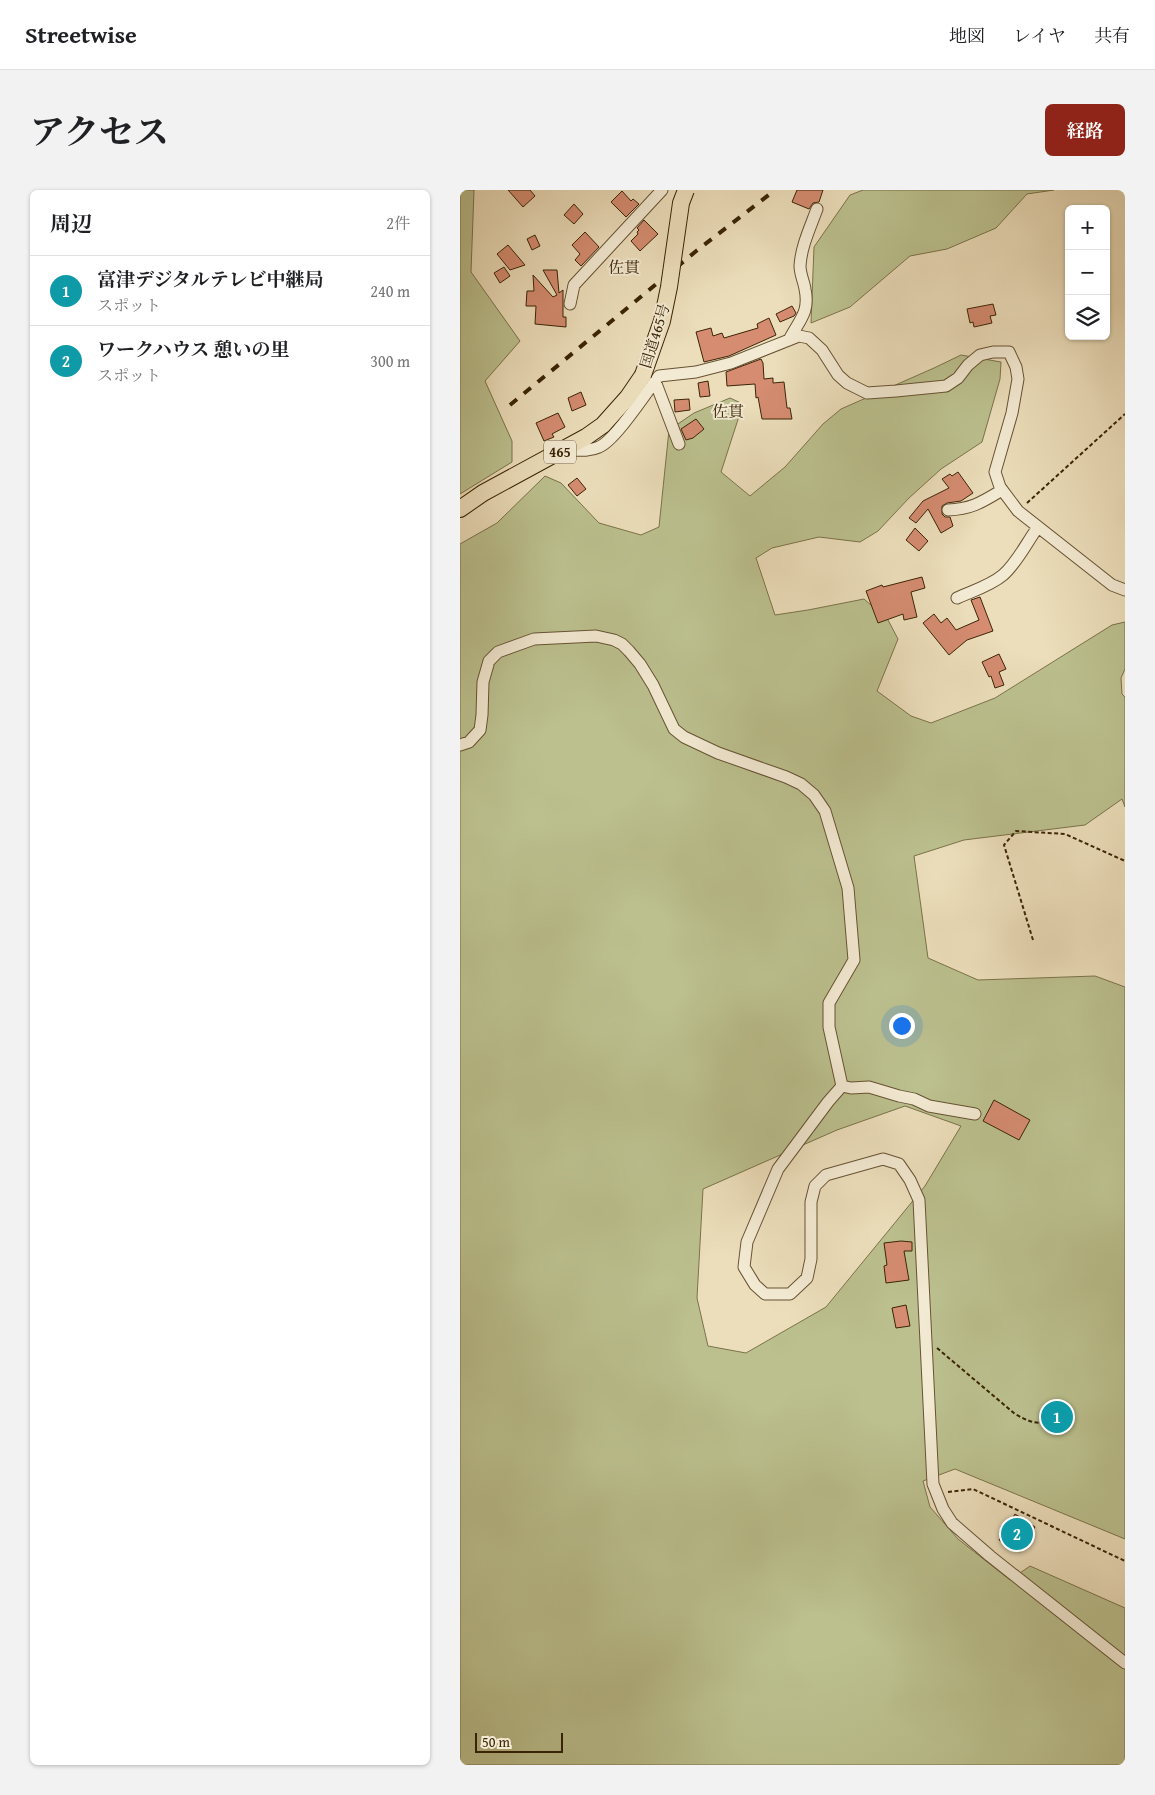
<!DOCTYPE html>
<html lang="ja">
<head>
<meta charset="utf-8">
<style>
	body { margin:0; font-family:"Gentium Book Plus","Noto Serif JP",serif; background:#f2f2f2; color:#202124 }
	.controls { position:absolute; right:15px; top:15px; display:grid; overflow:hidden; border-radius:8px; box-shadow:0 1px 4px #0004 }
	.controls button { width:45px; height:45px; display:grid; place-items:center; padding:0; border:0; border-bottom:1px solid #e0e0e0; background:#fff; color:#202124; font:25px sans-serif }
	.scale { position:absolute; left:15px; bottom:12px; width:88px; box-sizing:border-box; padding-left:5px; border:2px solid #3b2406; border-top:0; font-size:14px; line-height:18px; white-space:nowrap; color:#3b2406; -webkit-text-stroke:4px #f3ead3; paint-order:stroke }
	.you { position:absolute; left:441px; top:835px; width:18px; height:18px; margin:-12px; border:4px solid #fff; border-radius:50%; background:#1a73e8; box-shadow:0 0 0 8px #1a73e833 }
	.badge { display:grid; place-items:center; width:32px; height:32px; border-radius:50%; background:#8f2418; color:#fff; font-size:16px; font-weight:700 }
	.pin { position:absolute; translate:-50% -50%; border:2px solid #fff; box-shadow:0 1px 5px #0006 }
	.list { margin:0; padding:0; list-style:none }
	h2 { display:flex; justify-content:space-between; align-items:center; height:65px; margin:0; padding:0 20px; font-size:21px }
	h2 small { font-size:16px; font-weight:400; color:#757577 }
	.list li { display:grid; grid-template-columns:32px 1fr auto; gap:15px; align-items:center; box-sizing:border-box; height:70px; padding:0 20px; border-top:1px solid #e0e0e0 }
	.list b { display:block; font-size:19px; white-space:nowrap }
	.list p { margin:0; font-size:16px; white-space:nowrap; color:#757577 }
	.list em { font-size:16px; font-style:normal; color:#757577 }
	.icon { flex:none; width:28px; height:28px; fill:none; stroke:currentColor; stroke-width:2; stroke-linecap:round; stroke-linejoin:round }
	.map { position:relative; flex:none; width:665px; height:1575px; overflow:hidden; border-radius:8px }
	header { display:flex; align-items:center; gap:30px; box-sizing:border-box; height:70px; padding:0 25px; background:#fff; border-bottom:1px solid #e0e0e0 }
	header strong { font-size:24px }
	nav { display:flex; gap:28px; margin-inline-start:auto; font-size:18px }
	.intro { display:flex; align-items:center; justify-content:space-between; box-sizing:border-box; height:120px; padding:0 30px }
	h1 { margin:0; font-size:35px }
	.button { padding:12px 22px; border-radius:8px; background:#8f2418; color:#fff; font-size:18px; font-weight:700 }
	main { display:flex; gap:30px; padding:0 30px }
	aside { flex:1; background:#fff; border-radius:8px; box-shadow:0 1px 4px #0004 }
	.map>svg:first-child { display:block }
	.green { fill:#bbc08e; stroke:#7b724a; fill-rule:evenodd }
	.building { fill:#d58c71; stroke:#3b2406 }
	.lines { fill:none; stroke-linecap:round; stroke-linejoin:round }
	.minor-casing { stroke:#675233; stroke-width:13 }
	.highway-casing { stroke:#3b2406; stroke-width:18 }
	.path { stroke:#3b2406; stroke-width:2; stroke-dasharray:4 2.5; stroke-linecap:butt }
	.minor { stroke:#f3ead3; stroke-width:11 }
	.highway { stroke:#ecdebb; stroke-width:16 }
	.rail { stroke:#3b2406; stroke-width:4; stroke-dasharray:9 9; stroke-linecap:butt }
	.highway-bridge-casing { stroke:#3b2406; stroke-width:18; stroke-linecap:butt }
	.highway-bridge { stroke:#ecdebb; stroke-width:16 }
	.labels { text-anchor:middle; stroke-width:4; stroke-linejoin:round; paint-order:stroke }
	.shield { fill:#f3ead3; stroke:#725f44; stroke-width:1 }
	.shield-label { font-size:14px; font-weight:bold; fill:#3b2406 }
	.street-label { font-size:15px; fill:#3b2406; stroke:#f3ead3 }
	.neighbourhood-label { font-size:16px; fill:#3b2406; stroke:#f3ead3 }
</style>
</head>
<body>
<header>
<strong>Streetwise</strong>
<nav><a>地図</a><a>レイヤ</a><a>共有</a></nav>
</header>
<div class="intro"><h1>アクセス</h1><a class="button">経路</a></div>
<main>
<aside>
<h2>周辺<small>2件</small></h2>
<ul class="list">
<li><span class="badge" style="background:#0f9aa8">1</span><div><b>富津デジタルテレビ中継局</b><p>スポット</p></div><em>240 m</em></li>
<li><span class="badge" style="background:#0f9aa8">2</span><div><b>ワークハウス 憩いの里</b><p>スポット</p></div><em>300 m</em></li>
</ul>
</aside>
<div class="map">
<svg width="665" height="1575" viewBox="0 0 665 1575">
	<rect width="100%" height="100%" fill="#ecdebb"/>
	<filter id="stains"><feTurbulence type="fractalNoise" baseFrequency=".004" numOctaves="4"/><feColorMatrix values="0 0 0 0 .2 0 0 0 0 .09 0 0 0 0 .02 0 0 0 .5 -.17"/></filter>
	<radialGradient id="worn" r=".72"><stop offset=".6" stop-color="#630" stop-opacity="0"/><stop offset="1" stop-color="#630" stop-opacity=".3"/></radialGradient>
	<path class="green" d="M 0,0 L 14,0 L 11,82 L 60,151 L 25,191 L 52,251 L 52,272 L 0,304 Z
		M 403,0 L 594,0 L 567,4 L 536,38 L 487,59 L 450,66 L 390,117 L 351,133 L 354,57 L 390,5 Z
		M 501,165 L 541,172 L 540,189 L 522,252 L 481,279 L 449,308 L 418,341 L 400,352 L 359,347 L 312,358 L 296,368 L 315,425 L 348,420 L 404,409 L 428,430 L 438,449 L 417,501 L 451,526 L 471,533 L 535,508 L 652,435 L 665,432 L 665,479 L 661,488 L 662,504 L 665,507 L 665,617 L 662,609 L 625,635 L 504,650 L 454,666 L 468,768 L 518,790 L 635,786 L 665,797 L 665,1349 L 495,1279 L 463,1291 L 470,1317 L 498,1349 L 550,1390 L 570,1376 L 665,1418 L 665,1575 L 0,1575 L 0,354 L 37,333 L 85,286 L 101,293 L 139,333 L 181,345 L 199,337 L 209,240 L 234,223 L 270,208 L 283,214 L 261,282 L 290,306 L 325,277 L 363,234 L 381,219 L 474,178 ZM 445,916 L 501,936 L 465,996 L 366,1117 L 286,1163 L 248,1156 L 237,1108 L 243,999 L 377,940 Z"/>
	<path class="building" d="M 48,0 L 70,0 L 75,6 L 63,17 Z
		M 337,0 L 363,0 L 359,12 L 353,13 L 349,19 L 332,12 Z
		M 162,1 L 171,11 L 173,9 L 179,14 L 166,27 L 151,12 Z
		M 114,14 L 123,24 L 114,34 L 104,25 Z
		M 184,30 L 198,44 L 180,61 L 171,51 L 178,44 L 177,42 L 179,40 L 177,38 Z
		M 125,42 L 139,57 L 121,76 L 115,70 L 120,64 L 112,55 Z
		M 75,45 L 80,56 L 72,60 L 67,49 Z
		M 48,55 L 65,75 L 50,80 L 37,64 Z
		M 44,77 L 50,86 L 40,93 L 34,83 Z
		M 83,80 L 97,80 L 99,103 L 103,100 L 103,127 L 106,127 L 106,137 L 75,134 L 76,116 L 66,116 L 67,101 L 74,101 L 73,85 L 93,107 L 97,105 Z
		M 533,114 L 536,125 L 530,126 L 532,133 L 514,137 L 513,132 L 510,133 L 507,119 Z
		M 332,116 L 336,123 L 334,126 L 320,132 L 316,124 Z
		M 309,128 L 316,145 L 269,166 L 244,172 L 236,142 L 251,138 L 253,146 L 262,143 L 264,148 L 298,138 L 297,134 Z
		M 301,169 L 303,173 L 304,189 L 313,188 L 313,193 L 324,192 L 327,218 L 330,218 L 332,229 L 302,229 L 298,207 L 296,208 L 295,194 L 267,196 L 266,182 Z
		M 248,191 L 250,206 L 240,207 L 238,193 Z
		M 121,202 L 126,215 L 112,221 L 108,208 Z
		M 229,209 L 230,220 L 215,222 L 214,210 Z
		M 98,223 L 105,237 L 92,244 L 94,247 L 84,251 L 76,233 Z
		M 236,229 L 244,239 L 233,248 L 226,250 L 221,239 Z
		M 498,282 L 513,303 L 501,311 L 487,313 L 482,316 L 482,324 L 485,327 L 490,327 L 493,336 L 481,343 L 468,319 L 456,333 L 449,328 L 463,311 L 489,298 L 482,289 L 490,284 L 492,286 Z
		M 117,288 L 126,299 L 117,306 L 108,295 Z
		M 455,338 L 468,351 L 459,361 L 446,350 Z
		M 462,387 L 465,398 L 451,402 L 457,427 L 444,430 L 443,424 L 418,433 L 406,401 L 422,395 L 423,397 Z
		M 520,407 L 533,441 L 507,450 L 489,465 L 463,433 L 474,424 L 481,433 L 487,428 L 496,440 L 519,430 L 511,410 Z
		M 539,464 L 546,479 L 539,482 L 544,495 L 535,498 L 531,486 L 529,487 L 522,472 Z
		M 534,910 L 570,930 L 559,950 L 523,931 Z
		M 441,1051 L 452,1052 L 452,1061 L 444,1061 L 449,1090 L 426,1093 L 424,1076 L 427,1075 L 424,1053 Z
		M 446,1115 L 450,1136 L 436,1138 L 432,1118 Z
		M 602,1216 L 605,1235 L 592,1237 L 589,1218 Z
		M 555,1324 L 575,1337 L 560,1362 L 539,1350 Z"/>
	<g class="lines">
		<g class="minor-casing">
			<path id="minor" d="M 110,114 L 114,95 L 202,0
				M 329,150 C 339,130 350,123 345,99 C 344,92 340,84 340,76 C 341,57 350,38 357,19
				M 195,191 L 219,254
				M 105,260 C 116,260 128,262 139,257 C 155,251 187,201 199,186 L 236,182 L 271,173 L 339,146 L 349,148 L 362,160 L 378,185 L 387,193 L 407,203 L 436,201 L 486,196 L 498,188 L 508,175 L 520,165 L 533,162 L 549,162 L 556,177 L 558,189 L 552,223 L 535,282 L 540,297 L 558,321 L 652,395 L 665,400
				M 488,320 C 512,319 522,312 542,300
				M 497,408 C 512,401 530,396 543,385 C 557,373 567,352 578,337
				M 0,555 L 9,552 L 20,540 L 22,525 L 23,492 L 29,471 L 38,462 L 74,449 L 136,446 L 154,450 L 162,454 L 169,461 L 180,474 L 193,495 L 214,539 L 224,547 L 258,563 L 326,587 L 341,594 L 354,605 L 365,621 L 388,698 L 394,770 L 369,813 L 369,837 L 382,896
				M 382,896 L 368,912 L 318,979 L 287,1052 L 284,1077 L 295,1095 L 305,1104 L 330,1104 L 347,1088 L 351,1069 L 351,1012 L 355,996 L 366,985 L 423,969 L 439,974 L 450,990 L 459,1010 L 473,1294 L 483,1319 L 492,1333 L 530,1366 L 665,1473
				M 382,896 L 391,898 L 409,897 L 439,906 L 454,909 L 469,916 L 515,924"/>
		</g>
		<g class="highway-casing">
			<path id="highway" d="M 0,319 L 23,303 L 126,247 L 143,235 L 168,207 L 183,185"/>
		</g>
		<path class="path" d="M 567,313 L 665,224
			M 573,750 L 544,655 L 556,641 L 605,644 L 665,671
			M 477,1158 L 555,1224 C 566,1230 575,1235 588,1232
			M 488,1302 L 513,1299 L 665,1371"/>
		<use href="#minor" class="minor"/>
		<use href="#highway" class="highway"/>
		<path class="rail" d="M 50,215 L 235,62 L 315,0"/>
		<g class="highway-bridge-casing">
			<path id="highway-bridge" d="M 183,185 L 202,131 L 209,97 L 221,13 L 226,0"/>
		</g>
		<use href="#highway-bridge" class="highway-bridge"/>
	</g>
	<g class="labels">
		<rect class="shield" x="84" y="250.5" width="32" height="23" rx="4"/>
		<g class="shield-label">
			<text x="100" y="267">465</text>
		</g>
		<g class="street-label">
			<text transform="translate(195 146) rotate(-73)" y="5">国道465号</text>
		</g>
		<g class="neighbourhood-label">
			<text x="164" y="83">佐貫</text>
			<text x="268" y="227">佐貫</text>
		</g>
	</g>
	<rect width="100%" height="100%" filter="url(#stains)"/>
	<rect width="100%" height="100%" fill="url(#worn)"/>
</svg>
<div class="controls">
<button>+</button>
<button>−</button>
<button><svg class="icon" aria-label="layers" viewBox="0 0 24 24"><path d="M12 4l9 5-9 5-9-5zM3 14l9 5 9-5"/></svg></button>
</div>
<div class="scale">50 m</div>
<div class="you"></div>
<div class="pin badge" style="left:597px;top:1227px;background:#0f9aa8">1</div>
<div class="pin badge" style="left:557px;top:1344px;background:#0f9aa8">2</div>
</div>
</main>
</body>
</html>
